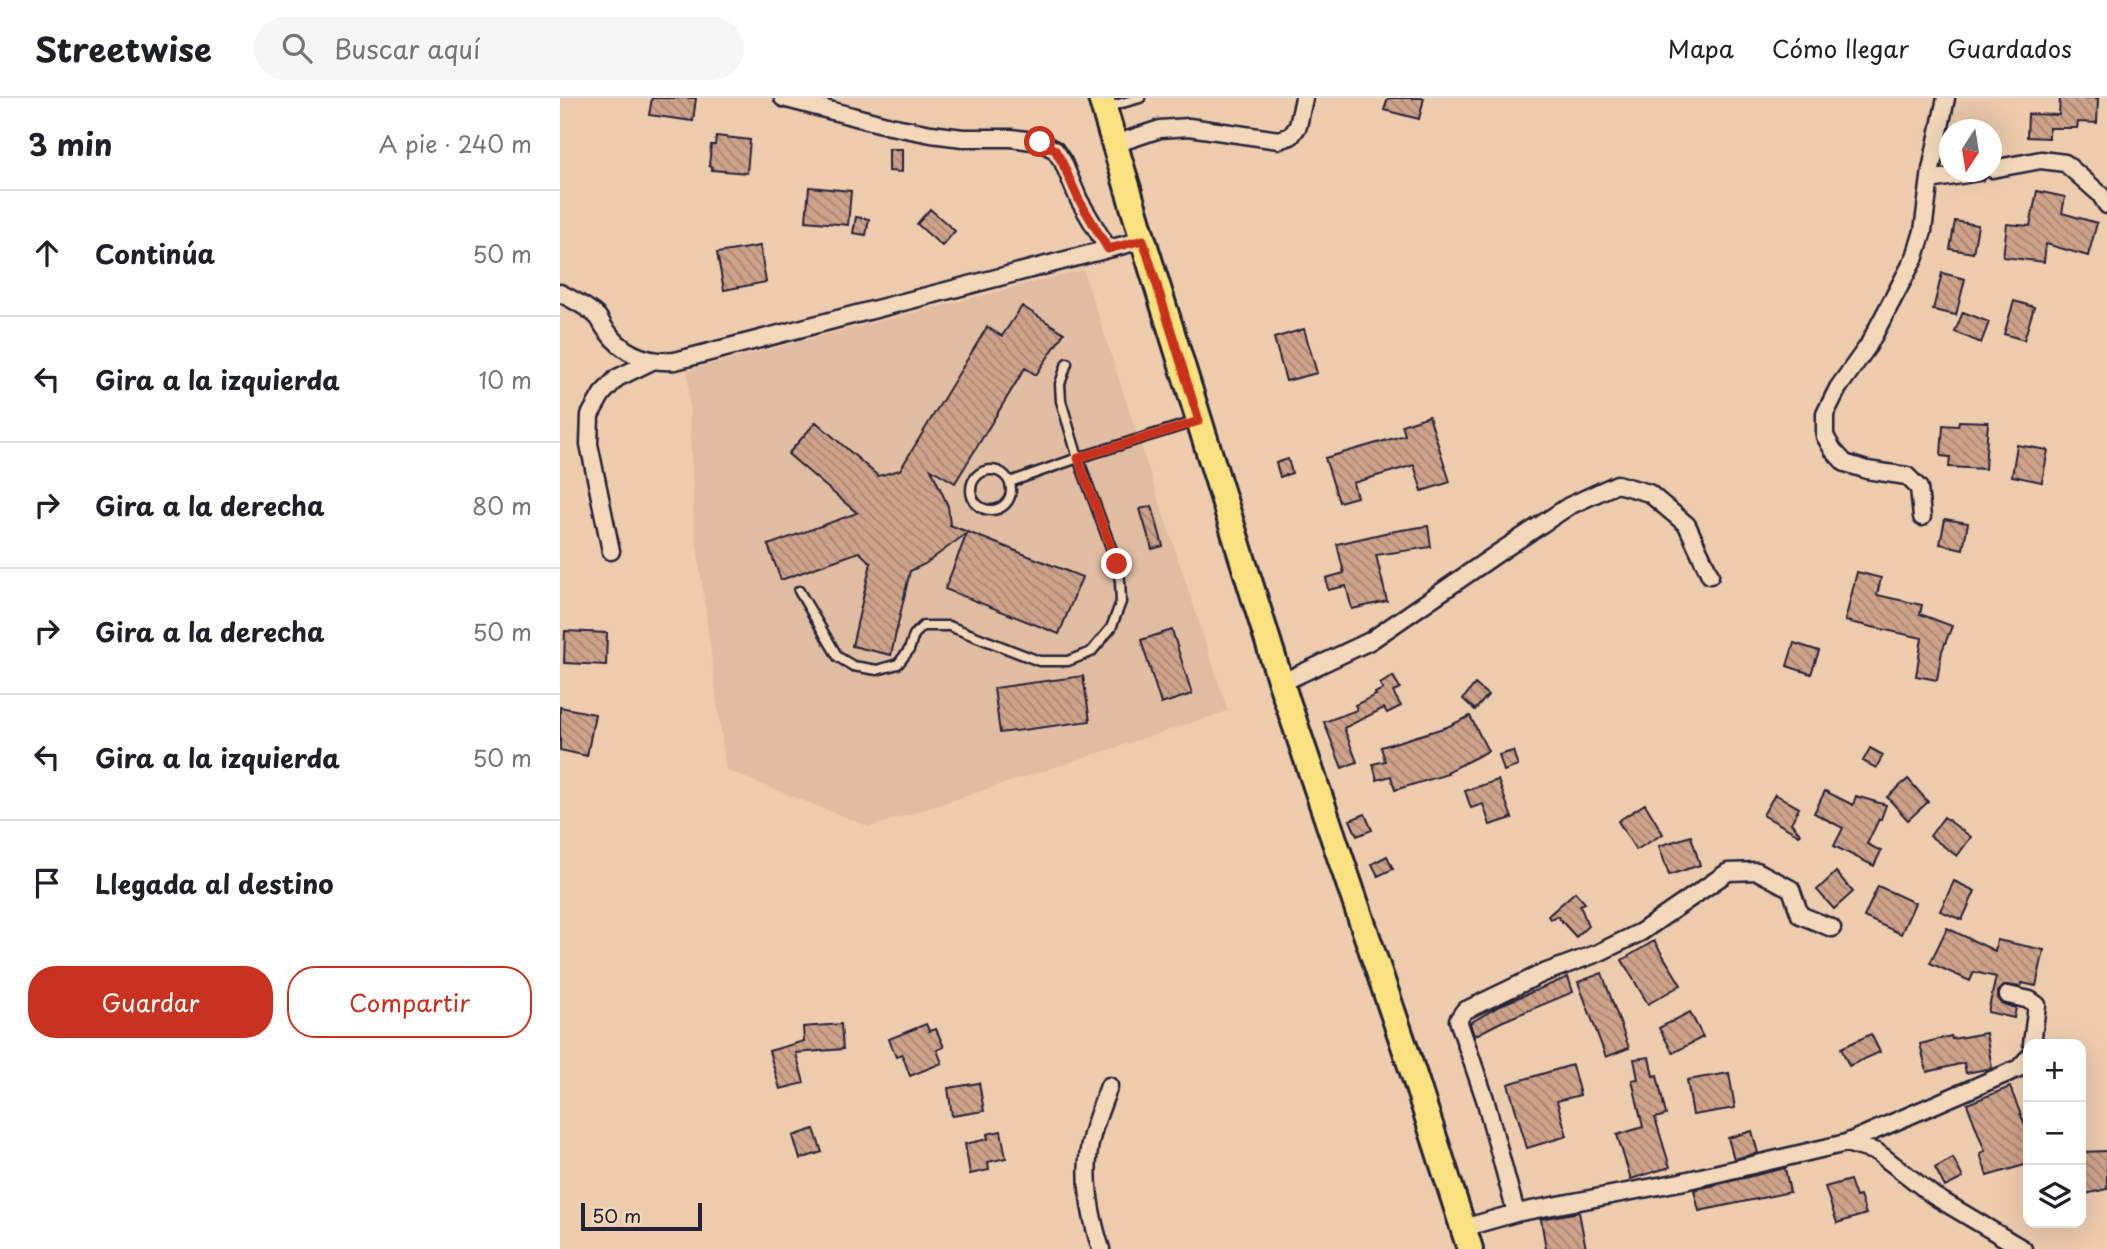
<!DOCTYPE html>
<html lang="es">
<head>
<meta charset="utf-8">
<style>
	body { margin:0; font-family:"Playpen Sans",sans-serif; background:#f6f6f6; color:#202124 }
	.controls { position:absolute; right:21px; bottom:21px; display:grid; overflow:hidden; border-radius:14px; box-shadow:0 7px 28px #0002 }
	.controls button { width:63px; height:63px; display:grid; place-items:center; padding:0; border:0; border-bottom:2px solid #e0e0e0; background:#fff; color:#202124; font:35px sans-serif }
	.compass { position:absolute; left:1379px; top:21px; width:63px; height:63px; border-radius:50%; background:#fff; box-shadow:0 7px 28px #0002; rotate:192deg }
	.scale { position:absolute; left:21px; bottom:18px; width:121px; box-sizing:border-box; padding-left:7px; border:4px solid #22223b; border-top:0; font-size:19px; line-height:24px; white-space:nowrap; color:#22223b; -webkit-text-stroke:5px #f2d7b9; paint-order:stroke }
	.stop { position:absolute; width:21px; height:21px; margin:-16px; border:5px solid #c8321e; border-radius:50%; background:#fff }
	.stop.end { background:#c8321e; border-color:#fff; box-shadow:0 2px 7px #0008 }
	.list { margin:0; padding:0; list-style:none }
	h2 { display:flex; justify-content:space-between; align-items:center; height:91px; margin:0; padding:0 28px; font-size:30px }
	h2 small { font-size:23px; font-weight:400; color:#757577 }
	.list li { display:grid; grid-template-columns:46px 1fr auto; gap:21px; align-items:center; box-sizing:border-box; height:126px; padding:0 28px; border-top:2px solid #e0e0e0 }
	.list b { display:block; font-size:26px; white-space:nowrap }
	.list em { font-size:23px; font-style:normal; color:#757577 }
	.actions { display:flex; gap:14px; padding:21px 28px }
	.actions a { flex:1; padding:16px 0; border:2px solid #c8321e; border-radius:28px; text-align:center; font-size:24px; color:#c8321e }
	.actions .main { background:#c8321e; color:#fff }
	.icon { flex:none; width:38px; height:38px; fill:none; stroke:currentColor; stroke-width:2; stroke-linecap:round; stroke-linejoin:round }
	.map { position:relative; flex:none; width:1547px; height:1151px; overflow:hidden }
	header { display:flex; align-items:center; gap:42px; box-sizing:border-box; height:98px; padding:0 35px; background:#fff; border-bottom:2px solid #e0e0e0 }
	header strong { font-size:33px }
	nav { display:flex; gap:38px; margin-inline-start:auto; font-size:24px }
	.search { width:490px; height:63px; background:#f6f6f6; display:flex; align-items:center; gap:18px; box-sizing:border-box; padding:0 24px; border-radius:38px; color:#757577; font-size:26px }
	main { display:flex }
	aside { flex:1; background:#fff }
	.map>svg:first-child { display:block }
	.built { fill:#e0bca0 }
	.building { fill:url(#building-back-hatch); stroke:#22223b; stroke-width:2 }
	.lines { fill:none; stroke-linecap:round; stroke-linejoin:round }
	.lane-casing { stroke:#22223b; stroke-width:13 }
	.street-casing { stroke:#22223b; stroke-width:21 }
	.primary-casing { stroke:#22223b; stroke-width:30 }
	.lane { stroke:#f2d7b9; stroke-width:8 }
	.street { stroke:#f2d7b9; stroke-width:16 }
	.primary { stroke:#fae180; stroke-width:24 }
	.route { stroke:#c8321e; stroke-width:9 }
</style>
</head>
<body>
<header>
<strong>Streetwise</strong>
<div class="search"><svg class="icon" aria-label="search" viewBox="0 0 24 24"><circle cx="10" cy="10" r="6"/><path d="M15 15l6 6"/></svg>Buscar aquí</div>
<nav><a>Mapa</a><a>Cómo llegar</a><a>Guardados</a></nav>
</header>
<main>
<aside>
<h2>3 min<small>A pie · 240 m</small></h2>
<ul class="list">
<li><svg class="icon" aria-label="ahead" viewBox="0 0 24 24"><path d="M12 20V5M6 11l6-6 6 6"/></svg><div><b>Continúa</b></div><em>50 m</em></li>
<li><svg class="icon" aria-label="left" viewBox="0 0 24 24"><path d="M17 20v-9H6M10 6l-5 5 5 5"/></svg><div><b>Gira a la izquierda</b></div><em>10 m</em></li>
<li><svg class="icon" aria-label="right" viewBox="0 0 24 24"><path d="M7 20v-9h11M14 6l5 5-5 5"/></svg><div><b>Gira a la derecha</b></div><em>80 m</em></li>
<li><svg class="icon" aria-label="right" viewBox="0 0 24 24"><path d="M7 20v-9h11M14 6l5 5-5 5"/></svg><div><b>Gira a la derecha</b></div><em>50 m</em></li>
<li><svg class="icon" aria-label="left" viewBox="0 0 24 24"><path d="M17 20v-9H6M10 6l-5 5 5 5"/></svg><div><b>Gira a la izquierda</b></div><em>50 m</em></li>
<li><svg class="icon" aria-label="arrive" viewBox="0 0 24 24"><path d="M6 21V4h12l-3 4 3 4H6"/></svg><div><b>Llegada al destino</b></div></li>
</ul>
<div class="actions"><a class="main">Guardar</a><a>Compartir</a></div>
</aside>
<div class="map">
<svg width="1547" height="1151" viewBox="0 0 1547 1151">
	<defs>
		<pattern id="building-back-hatch" width="6" height="6" patternUnits="userSpaceOnUse" patternTransform="scale(1.75)"><rect width="6" height="6" fill="#cea289"/><path d="M-1 5l2 2M0 0l6 6M5-1l2 2" fill="none" stroke="#a78471"/></pattern>
	</defs>
	<rect width="100%" height="100%" fill="#edcbad"/>
	<filter id="ink" filterUnits="userSpaceOnUse"><feTurbulence type="fractalNoise" baseFrequency=".0143" numOctaves="2"/><feDisplacementMap in="SourceGraphic" scale="14" xChannelSelector="R" yChannelSelector="G"/><feConvolveMatrix kernelMatrix="1 2 1 2 8 2 1 2 1" color-interpolation-filters="sRGB"/></filter>
	<g filter="url(#ink)">
		<path class="built" d="M 523,172 L 668,613 L 310,729 L 166,672 L 134,424 L 128,272 Z"/>
		<path class="building" d="M 92,0 L 136,0 L 133,23 L 89,17 Z
			M 828,0 L 864,0 L 859,21 L 824,12 Z
			M 1500,0 L 1538,0 L 1537,25 L 1518,24 L 1517,30 L 1489,30 L 1489,40 L 1467,39 L 1468,16 L 1499,17 Z
			M 156,38 L 190,42 L 187,75 L 152,72 L 152,69 L 149,68 L 151,47 L 155,47 Z
			M 329,51 L 342,51 L 342,74 L 329,73 Z
			M 249,89 L 291,93 L 288,127 L 246,123 Z
			M 1477,93 L 1505,99 L 1502,115 L 1537,125 L 1528,158 L 1486,146 L 1484,164 L 1443,159 L 1447,126 L 1470,128 Z
			M 370,111 L 395,133 L 382,148 L 357,126 Z
			M 296,119 L 309,121 L 306,137 L 293,135 Z
			M 1395,123 L 1418,127 L 1413,155 L 1390,151 Z
			M 200,148 L 206,184 L 164,192 L 157,155 Z
			M 1382,175 L 1405,181 L 1396,217 L 1373,212 Z
			M 1454,203 L 1474,209 L 1464,242 L 1444,236 Z
			M 462,208 L 504,235 L 476,277 L 465,270 L 395,385 L 371,371 L 388,408 L 390,427 L 522,479 L 499,536 L 385,491 L 407,435 L 365,466 L 350,473 L 331,557 L 292,548 L 311,465 L 299,454 L 221,482 L 208,447 L 297,415 L 228,356 L 256,324 L 318,378 L 340,372 L 427,229 L 442,238 Z
			M 1403,214 L 1429,224 L 1421,245 L 1395,234 Z
			M 744,231 L 757,275 L 726,283 L 714,240 Z
			M 869,318 L 890,384 L 862,393 L 854,367 L 793,385 L 797,399 L 779,404 L 765,360 L 845,337 L 842,327 Z
			M 1399,323 L 1428,324 L 1425,371 L 1389,369 L 1390,359 L 1381,358 L 1383,327 L 1398,328 Z
			M 1457,347 L 1488,352 L 1482,384 L 1452,378 Z
			M 728,361 L 732,375 L 720,379 L 716,365 Z
			M 592,408 L 603,448 L 592,451 L 580,411 Z
			M 1385,421 L 1408,425 L 1403,451 L 1380,446 Z
			M 868,428 L 871,449 L 816,457 L 827,503 L 792,511 L 786,488 L 768,492 L 766,480 L 784,475 L 777,446 L 829,434 Z
			M 1297,474 L 1321,480 L 1317,497 L 1362,507 L 1360,516 L 1392,528 L 1382,553 L 1377,582 L 1356,578 L 1362,540 L 1285,523 Z
			M 612,532 L 632,596 L 601,606 L 581,542 Z
			M 5,533 L 47,535 L 46,567 L 4,565 Z
			M 1234,545 L 1259,553 L 1251,576 L 1227,568 Z
			M 523,578 L 530,623 L 440,635 L 434,590 Z
			M 833,578 L 840,590 L 833,594 L 841,608 L 827,615 L 824,610 L 784,630 L 797,664 L 782,670 L 764,624 L 797,612 L 795,607 L 816,597 L 815,595 L 823,591 L 820,586 Z
			M 915,586 L 928,597 L 915,612 L 903,601 Z
			M 0,609 L 35,616 L 27,658 L 0,652 Z
			M 910,618 L 928,653 L 887,674 L 888,676 L 835,692 L 831,678 L 817,682 L 813,666 L 825,663 L 821,649 L 887,629 Z
			M 1310,650 L 1323,657 L 1316,670 L 1303,663 Z
			M 953,653 L 958,668 L 944,673 L 939,657 Z
			M 1348,681 L 1368,704 L 1348,722 L 1327,699 Z
			M 938,682 L 952,720 L 930,727 L 923,706 L 911,710 L 905,693 Z
			M 1265,693 L 1293,707 L 1296,698 L 1326,707 L 1321,721 L 1319,721 L 1307,746 L 1321,753 L 1314,768 L 1274,748 L 1283,730 L 1254,715 Z
			M 1215,696 L 1239,710 L 1231,725 L 1240,735 L 1239,737 L 1203,717 Z
			M 1085,706 L 1103,736 L 1076,752 L 1058,723 Z
			M 805,716 L 812,732 L 797,738 L 790,722 Z
			M 1384,719 L 1411,739 L 1397,758 L 1370,738 Z
			M 1131,738 L 1140,767 L 1109,777 L 1099,748 Z
			M 827,758 L 833,771 L 818,778 L 812,766 Z
			M 1276,774 L 1293,794 L 1274,811 L 1257,792 Z
			M 1394,783 L 1415,793 L 1402,822 L 1380,813 Z
			M 1318,788 L 1355,805 L 1341,836 L 1304,819 Z
			M 1015,794 L 1025,805 L 1020,807 L 1028,828 L 1016,839 L 997,818 L 990,821 L 988,818 Z
			M 1387,830 L 1435,853 L 1437,842 L 1484,852 L 1476,888 L 1462,885 L 1461,889 L 1446,887 L 1438,894 L 1438,899 L 1441,905 L 1456,910 L 1454,920 L 1428,914 L 1436,879 L 1414,874 L 1410,883 L 1370,865 Z
			M 1094,843 L 1121,887 L 1088,906 L 1062,862 Z
			M 1042,875 L 1069,950 L 1046,959 L 1018,884 Z
			M 1008,879 L 1013,894 L 941,924 L 914,938 L 910,925 L 943,906 Z
			M 1130,914 L 1143,939 L 1113,955 L 1099,930 Z
			M 281,926 L 283,951 L 236,955 L 244,985 L 220,991 L 209,953 L 244,943 L 243,929 Z
			M 366,926 L 369,933 L 376,931 L 384,949 L 377,952 L 382,965 L 350,978 L 342,956 L 336,959 L 329,941 Z
			M 1426,935 L 1432,970 L 1406,975 L 1404,965 L 1367,974 L 1360,946 L 1391,938 L 1392,941 Z
			M 1311,936 L 1320,954 L 1289,968 L 1281,950 Z
			M 1089,959 L 1093,978 L 1097,977 L 1106,1017 L 1095,1020 L 1110,1069 L 1071,1081 L 1057,1037 L 1083,1029 L 1072,982 L 1078,981 L 1074,961 Z
			M 1012,967 L 1020,997 L 997,1003 L 1007,1038 L 967,1050 L 948,986 Z
			M 1169,975 L 1175,1010 L 1133,1017 L 1127,982 Z
			M 419,985 L 424,1013 L 392,1018 L 388,990 Z
			M 1450,989 L 1468,1035 L 1468,1066 L 1427,1078 L 1420,1055 L 1425,1053 L 1407,1006 Z
			M 254,1031 L 262,1054 L 240,1061 L 233,1038 Z
			M 441,1033 L 446,1060 L 428,1064 L 429,1072 L 410,1076 L 405,1046 L 428,1041 L 427,1036 Z
			M 1192,1033 L 1198,1055 L 1174,1061 L 1168,1040 Z
			M 1547,1053 L 1547,1091 L 1521,1097 L 1521,1054 Z
			M 1393,1060 L 1403,1080 L 1385,1089 L 1375,1070 Z
			M 1225,1070 L 1230,1094 L 1139,1113 L 1134,1092 Z
			M 1290,1082 L 1296,1099 L 1300,1098 L 1306,1116 L 1277,1125 L 1265,1089 Z
			M 1019,1114 L 1026,1151 L 986,1151 L 981,1121 Z"/>
		<g class="lines">
			<g class="lane-casing">
				<path id="lane" d="M 548,9 L 580,0
					M411 392a20 20 0 1 1 40 0a20 20 0 1 1-40 0Z
					M 450,384 L 518,360 L 637,323
					M 239,493 L 278,559 L 293,568 L 317,572 L 338,566 L 349,552 L 354,537 L 363,528 L 389,528 L 479,563 L 508,563 L 531,554 L 551,530 L 561,504 L 560,483 L 557,466 L 518,360 L 501,303 L 500,286 L 507,265"/>
			</g>
			<g class="street-casing">
				<path id="street" d="M 223,0 L 330,28 L 371,36 L 403,40 L 451,40 L 480,44 L 495,52 L 503,64 L 519,102 L 548,151
					M 555,46 L 600,31 L 629,29 L 719,42 L 731,38 L 738,28 L 744,0
					M 1432,71 L 1481,62 L 1505,65 L 1540,96 L 1547,107
					M 1370,82 L 1419,74
					M 0,195 C 13,202 27,208 38,219 C 41,223 43,229 47,233 C 63,256 88,265 115,263 L 583,142
					M 1362,419 L 1359,390 L 1347,378 L 1307,372 L 1285,365 L 1273,352 L 1265,338 L 1265,316 L 1278,290 L 1308,248 L 1355,159 L 1363,133 L 1371,72 L 1386,0
					M 51,453 L 29,346 L 30,317 L 42,296 L 57,280 L 92,263
					M 721,585 L 810,543 L 938,455 L 1009,408 L 1057,386 L 1089,395 L 1127,427 L 1150,477
					M 1448,897 L 1470,902 L 1477,907 L 1472,946
					M 1286,1045 L 1317,1054 L 1374,1098 L 1463,1151
					M 956,1115 L 925,1001 L 898,922 L 904,913 L 981,876 L 1038,855 L 1081,834 L 1168,774 L 1197,773 L 1231,791 L 1240,817 L 1272,830
					M 903,1130 L 956,1115 L 1120,1084 L 1286,1045 L 1459,970 L 1468,960
					M 541,1151 C 530,1117 523,1076 531,1041 C 535,1023 543,1005 549,988"/>
			</g>
			<g class="primary-casing">
				<path id="primary" d="M 541,0 L 583,142 L 721,585 L 855,980 L 910,1151"/>
			</g>
			<use href="#lane" class="lane"/>
			<use href="#street" class="street"/>
			<use href="#primary" class="primary"/>
		</g>
	</g>
	<g class="lines" filter="url(#ink)">
		<path class="route" d="M 480,44 L 495,52 L 502,64 L 519,102 L 548,151 L 583,142 L 639,323 L 518,360 L 557,466"/>
	</g>
</svg>
<div class="controls">
<button>+</button>
<button>−</button>
<button><svg class="icon" aria-label="layers" viewBox="0 0 24 24"><path d="M12 4l9 5-9 5-9-5zM3 14l9 5 9-5"/></svg></button>
</div>
<svg class="compass" viewBox="-18 -18 36 36"><path d="M0-13l5 13h-10z" fill="#e53935"/><path d="M0 13l5-13h-10z" fill="#757577"/></svg>
<div class="scale">50 m</div>
<div class="stop" style="left:480px;top:44px"></div>
<div class="stop end" style="left:557px;top:466px"></div>
</div>
</main>
</body>
</html>
